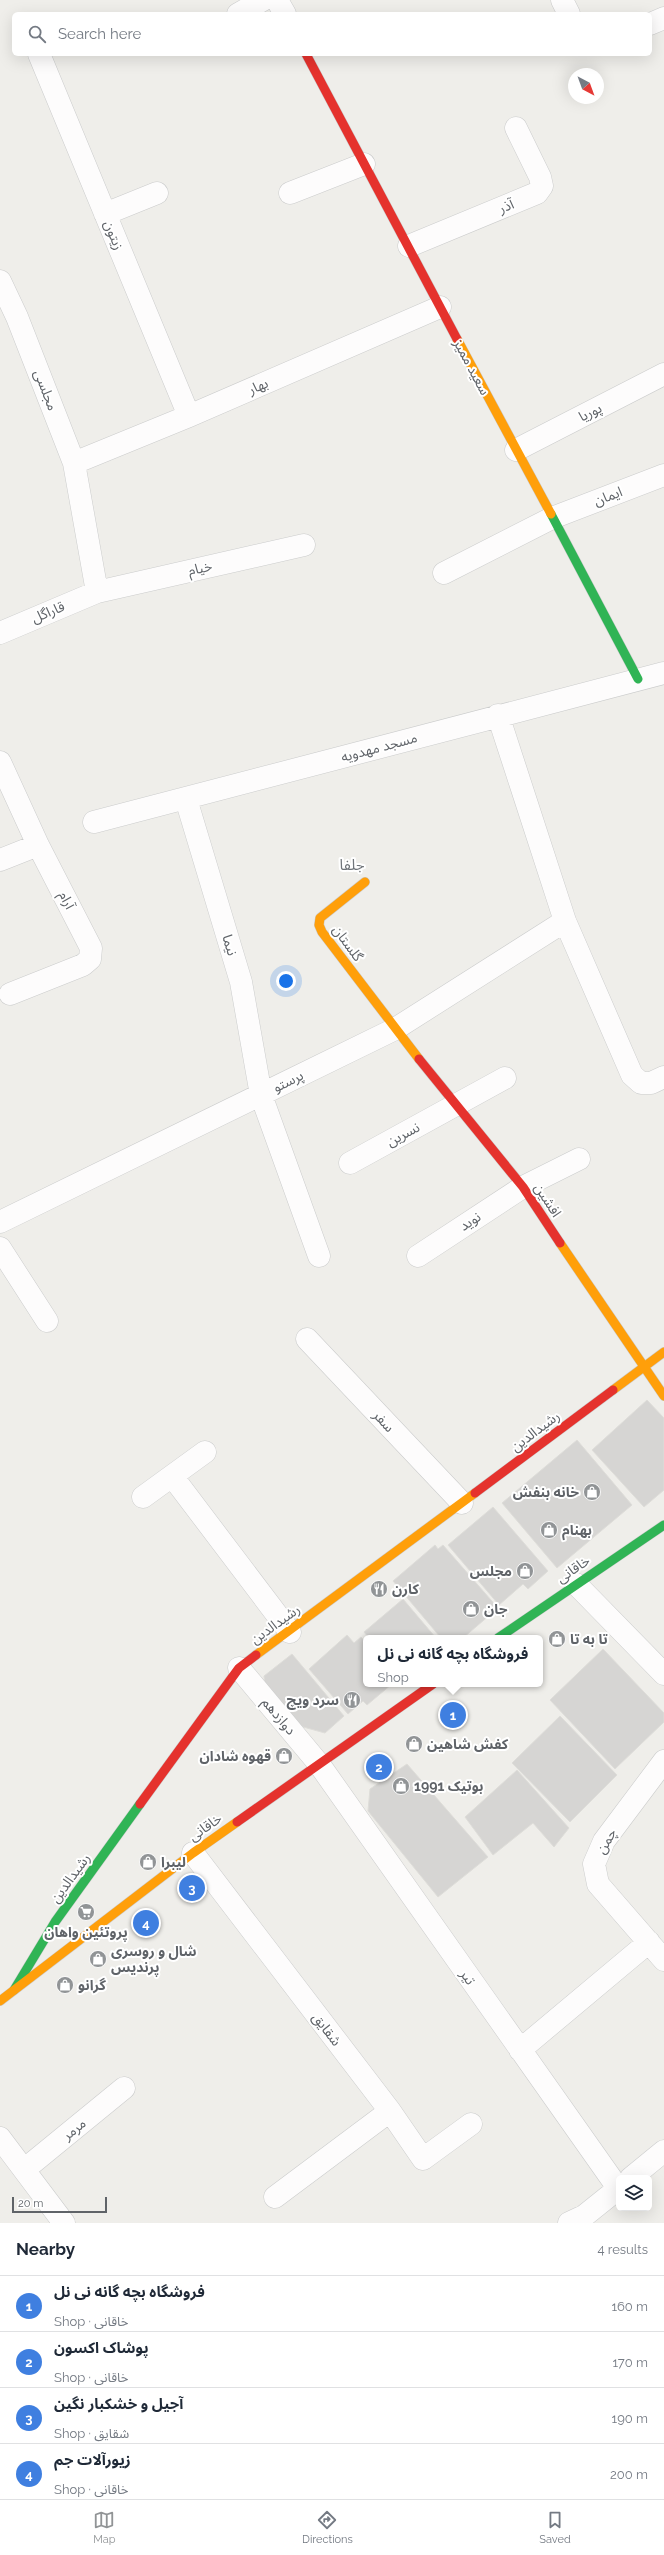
<!DOCTYPE html>
<html lang="en">
<head>
<meta charset="utf-8">
<style>
	body { margin:0; font-family:Raleway,"Noto Sans Arabic",sans-serif; background:#f2f2f3; color:#1f2937 }
	.controls { position:absolute; right:12px; bottom:12px; display:grid; overflow:hidden; border-radius:6px; box-shadow:0 4px 16px #0002 }
	.controls button { width:36px; height:36px; display:grid; place-items:center; padding:0; border:0; border-bottom:1px solid #e0e1e3; background:#fff; color:#1f2937; font:20px sans-serif }
	.compass { position:absolute; left:568px; top:68px; width:36px; height:36px; border-radius:50%; background:#fff; box-shadow:0 4px 16px #0002; rotate:139deg }
	.scale { position:absolute; left:12px; bottom:10px; width:95px; box-sizing:border-box; padding-left:4px; border:2px solid #5f6368; border-top:0; font-size:11px; line-height:14px; white-space:nowrap; color:#5f6368; -webkit-text-stroke:3px #fff; paint-order:stroke }
	.you { position:absolute; left:286px; top:981px; width:14px; height:14px; margin:-10px; border:3px solid #fff; border-radius:50%; background:#1a73e8; box-shadow:0 0 0 6px #1a73e833 }
	.badge { display:grid; place-items:center; width:26px; height:26px; border-radius:50%; background:#919496; color:#fff; font-size:13px; font-weight:700 }
	.pin { position:absolute; translate:-50% -50%; border:2px solid #fff; box-shadow:0 1px 4px #0006 }
	.popup { position:absolute; left:363px; top:1635px; width:180px; height:52px; box-sizing:border-box; display:grid; place-content:center; border-radius:6px; background:#fff; filter:drop-shadow(0 1px 3px #0005); font-size:13px; white-space:nowrap; color:#747a83 }
	.popup b { font-size:15px; color:#1f2937 }
	.popup::after { content:''; position:absolute; left:50%; top:100%; margin-left:-8px; border:8px solid transparent; border-top-color:#fff }
	.list { margin:0; padding:0; list-style:none }
	h2 { display:flex; justify-content:space-between; align-items:center; height:52px; margin:0; padding:0 16px; font-size:17px }
	h2 small { font-size:13px; font-weight:400; color:#747a83 }
	.list li { display:grid; grid-template-columns:26px 1fr auto; gap:12px; align-items:center; box-sizing:border-box; height:56px; padding:0 16px; border-top:1px solid #e0e1e3 }
	.list b { display:block; font-size:15px; white-space:nowrap }
	.list p { margin:0; font-size:13px; white-space:nowrap; color:#747a83 }
	.list em { font-size:13px; font-style:normal; color:#747a83 }
	.icon { flex:none; width:22px; height:22px; fill:none; stroke:currentColor; stroke-width:2; stroke-linecap:round; stroke-linejoin:round }
	.map { position:relative; flex:none; width:664px; height:2223px; overflow:hidden }
	.search { position:absolute; background:#fff; box-shadow:0 4px 16px #0002; left:12px; right:12px; top:12px; height:44px; display:flex; align-items:center; gap:10px; box-sizing:border-box; padding:0 14px; border-radius:6px; color:#747a83; font-size:15px }
	.sheet { height:276px; background:#fff }
	nav { display:flex; justify-content:space-around; align-items:center; box-sizing:border-box; height:56px; border-top:1px solid #e0e1e3; background:#fff; font-size:11px; color:#747a83 }
	nav a { display:grid; justify-items:center; gap:2px }
	nav .on { color:#919496 }
	.map>svg:first-child { display:block }
	.building { fill:#d6d5d3; stroke:#deddd9 }
	.lines { fill:none; stroke-linecap:round; stroke-linejoin:round }
	.street-casing { stroke:#cbcccc; stroke-width:23 }
	.fast-casing { stroke:#cacacb; stroke-width:10 }
	.slow-casing { stroke:#cacacb; stroke-width:10 }
	.jam-casing { stroke:#cacacb; stroke-width:10 }
	.street { stroke:#fdfcfc; stroke-width:22 }
	.fast { stroke:#30b455; stroke-width:9 }
	.slow { stroke:#ff9f0a; stroke-width:9 }
	.jam { stroke:#e5322d; stroke-width:9 }
	.labels { text-anchor:middle; stroke-width:4; stroke-linejoin:round; paint-order:stroke }
	.street-label { font-size:14px; fill:#5f6368; stroke:#fff }
	.poi-label { font-size:14px; font-weight:bold; fill:#5f6368; stroke:#fff; text-anchor:start }
	.neighbourhood-label { font-size:15px; fill:#70757a; stroke:#fff }
</style>
</head>
<body>
<div class="map">
<svg width="664" height="2223" viewBox="0 0 664 2223">
	<rect width="100%" height="100%" fill="#efeeea"/>
	<path class="building" d="M 647,1400 L 664,1418 L 664,1490 L 644,1507 L 592,1450 Z
		M 577,1440 L 632,1505 L 557,1568 L 502,1503 Z
		M 493,1507 L 548,1571 L 528,1589 L 523,1584 L 499,1605 L 448,1545 Z
		M 435,1545 L 438,1549 L 443,1545 L 498,1608 L 463,1638 L 458,1635 L 455,1638 L 441,1638 L 393,1581 Z
		M 403,1599 L 436,1638 L 369,1638 L 364,1632 Z
		M 347,1635 L 354,1643 L 361,1637 L 366,1643 L 366,1684 L 392,1684 L 367,1705 L 363,1701 L 348,1714 L 309,1669 Z
		M 603,1649 L 664,1713 L 664,1722 L 615,1769 L 550,1700 Z
		M 292,1654 L 344,1716 L 325,1733 L 296,1725 L 265,1687 L 264,1676 Z
		M 560,1716 L 617,1775 L 570,1822 L 512,1763 Z
		M 407,1764 L 488,1857 L 438,1897 L 368,1811 L 370,1789 Z
		M 517,1770 L 569,1828 L 554,1847 L 533,1823 L 493,1855 L 465,1817 Z"/>
	<g class="lines">
		<g class="street-casing">
			<path id="street" d="M 277,0 L 285,14
				M 562,0 L 569,14
				M 238,14 L 263,0
				M 650,24 L 664,18
				M 39,54 L 189,416
				M 290,193 L 364,164
				M 105,214 L 157,193
				M 409,246 L 537,193 L 542,186 L 540,177 L 516,128
				M 0,281 L 17,317 L 74,463 L 97,592
				M 516,450 L 664,374
				M 74,463 L 189,416 L 440,307
				M 444,573 L 552,518 L 664,475
				M 0,633 L 97,592 L 304,545
				M 498,715 L 565,921 L 632,1075 L 641,1083 L 651,1083 L 664,1077
				M 0,762 L 38,845 L 91,948 L 90,959 L 83,965 L 10,994
				M 186,799 L 241,982 L 261,1095 L 319,1256
				M 94,822 L 664,673
				M 0,860 L 38,845
				M 350,1163 L 505,1078
				M 0,1222 L 395,1029 L 565,921
				M 0,1248 L 47,1321
				M 418,1256 L 523,1187 L 579,1159
				M 307,1339 L 462,1503
				M 172,1476 L 290,1632
				M 143,1497 L 205,1452
				M 576,1584 L 664,1674
				M 239,1668 L 319,1764 L 618,2188
				M 664,1761 L 604,1841 L 594,1864 L 598,1884 L 664,1960
				M 193,1853 L 390,2111 L 423,2159 L 471,2124
				M 520,2050 L 649,1942
				M 0,2138 L 64,2223
				M 25,2169 L 124,2088
				M 631,2178 L 664,2151
				M 275,2197 L 390,2111
				M 569,2223 L 584,2216 L 619,2188"/>
		</g>
		<g class="fast-casing">
			<path id="fast" d="M 551,514 L 638,679
				M 498,1638 L 664,1525
				M 14,1990 L 55,1922 L 140,1804"/>
		</g>
		<g class="slow-casing">
			<path id="slow" d="M 457,339 L 551,514
				M 365,882 L 320,918 L 319,925 L 322,932 L 419,1059
				M 560,1243 L 664,1396
				M 613,1390 L 664,1352
				M 256,1655 L 475,1493
				M 0,2001 L 193,1853 L 237,1822"/>
		</g>
		<g class="jam-casing">
			<path id="jam" d="M 306,54 L 457,339
				M 419,1059 L 523,1187 L 560,1243
				M 475,1493 L 613,1390
				M 140,1804 L 239,1668 L 256,1655
				M 237,1822 L 433,1684"/>
		</g>
		<use href="#street" class="street"/>
		<use href="#fast" class="fast"/>
		<use href="#slow" class="slow"/>
		<use href="#jam" class="jam"/>
	</g>
	<defs>
		<g id="shop-disc" transform="scale(0.9)"><circle r="9.5" fill="#919496" stroke="#fff"/><path d="M-5-2.5h2.3a2.7 3.5 0 0 1 5.4 0H5L5.5 6h-11ZM-1.5-2.5h3a1.5 2.3 0 0 0-3 0Z" fill="#fff"/></g>
		<g id="restaurant-disc" transform="scale(0.9)"><circle r="9.5" fill="#919496" stroke="#fff"/><path d="M-5-6h1v4h1v-4h1v4h1v-4h1v5L-1.5 .5V6h-2V.5L-5-1ZM5-6V6H3V1.5H1.5Q1.5-4 5-6Z" fill="#fff"/></g>
		<g id="supermarket-disc" transform="scale(0.9)"><circle r="9.5" fill="#919496" stroke="#fff"/><path d="M-6-5.5h2.5l.6 2H6L4.5 2H-2.5L-4.4-4H-6ZM-1.5 3.2a1.3 1.3 0 1 0 .1 0ZM3 3.2a1.3 1.3 0 1 0 .1 0Z" fill="#fff"/></g>
	</defs>
	<g fill-rule="evenodd">
		<use href="#shop-disc" x="592" y="1492"/>
		<use href="#shop-disc" x="549" y="1530"/>
		<use href="#shop-disc" x="525" y="1571"/>
		<use href="#restaurant-disc" x="379" y="1589"/>
		<use href="#shop-disc" x="471" y="1609"/>
		<use href="#shop-disc" x="557" y="1639"/>
		<use href="#restaurant-disc" x="352" y="1700"/>
		<use href="#shop-disc" x="414" y="1744"/>
		<use href="#shop-disc" x="284" y="1756"/>
		<use href="#shop-disc" x="401" y="1786"/>
		<use href="#shop-disc" x="148" y="1862"/>
		<use href="#supermarket-disc" x="86" y="1912"/>
		<use href="#shop-disc" x="98" y="1959"/>
		<use href="#shop-disc" x="65" y="1985"/>
	</g>
	<g class="labels">
		<g class="street-label">
			<text transform="translate(506 206) rotate(-23)" y="5">آذر</text>
			<text transform="translate(114 235) rotate(68)" y="5">زیتون</text>
			<text transform="translate(472 367) rotate(62)" y="5">سعید ممیز</text>
			<text transform="translate(258 386) rotate(-24)" y="5">بهار</text>
			<text transform="translate(46 390) rotate(69)" y="5">مجلسی</text>
			<text transform="translate(590 412) rotate(-27)" y="5">پوریا</text>
			<text transform="translate(608 496) rotate(-21)" y="5">ایمان</text>
			<text transform="translate(200 568) rotate(-13)" y="5">خیام</text>
			<text transform="translate(48 612) rotate(-23)" y="5">قاراگل</text>
			<text transform="translate(379 747) rotate(-15)" y="5">مسجد مهدویه</text>
			<text transform="translate(67 900) rotate(63)" y="5">آرام</text>
			<text transform="translate(348 943) rotate(54)" y="5">گلستان</text>
			<text transform="translate(230 945) rotate(73)" y="5">نیما</text>
			<text transform="translate(288 1081) rotate(-26)" y="5">پرستو</text>
			<text transform="translate(403 1134) rotate(-28)" y="5">نسرین</text>
			<text transform="translate(548 1200) rotate(57)" y="5">افشین</text>
			<text transform="translate(470 1221) rotate(-33)" y="5">نوید</text>
			<text transform="translate(384 1421) rotate(47)" y="5">سفر</text>
			<text transform="translate(535 1431) rotate(-37)" y="5">رشیدالدین</text>
			<text transform="translate(573 1569) rotate(-34)" y="5">خاقانی</text>
			<text transform="translate(275 1624) rotate(-36)" y="5">رشیدالدین</text>
			<text transform="translate(279 1716) rotate(50)" y="5">دوازدهم</text>
			<text transform="translate(205 1827) rotate(-35)" y="5">خاقانی</text>
			<text transform="translate(606 1841) rotate(-60)" y="5">چمن</text>
			<text transform="translate(70 1878) rotate(-54)" y="5">رشیدالدین</text>
			<text transform="translate(468 1977) rotate(55)" y="5">تیر</text>
			<text transform="translate(327 2029) rotate(53)" y="5">شقایق</text>
			<text transform="translate(74 2129) rotate(-39)" y="5">مرمر</text>
		</g>
		<g class="poi-label">
			<text x="579" y="1497" text-anchor="end">خانه بنفش</text>
			<text x="562" y="1535">بهنام</text>
			<text x="512" y="1576" text-anchor="end">مجلس</text>
			<text x="392" y="1594">کارن</text>
			<text x="484" y="1614">جان</text>
			<text x="570" y="1644">تا به تا</text>
			<text x="339" y="1705" text-anchor="end">سرد ویچ</text>
			<text x="427" y="1749">کفش شاهین</text>
			<text x="271" y="1761" text-anchor="end">قهوه شادان</text>
			<text x="414" y="1791">بوتیک 1991</text>
			<text x="161" y="1867">لیبرا</text>
			<text x="86" y="1937" text-anchor="middle">پروتئین واهان</text>
			<text x="111" y="1956">شال و روسری<tspan x="111" dy="16">پرندیس</tspan></text>
			<text x="78" y="1990">گرانو</text>
		</g>
		<g class="neighbourhood-label">
			<text x="352" y="870">جلفا</text>
		</g>
	</g>
</svg>
<div class="controls">
<button><svg class="icon" aria-label="layers" viewBox="0 0 24 24"><path d="M12 4l9 5-9 5-9-5zM3 14l9 5 9-5"/></svg></button>
</div>
<svg class="compass" viewBox="-18 -18 36 36"><path d="M0-13l5 13h-10z" fill="#e53935"/><path d="M0 13l5-13h-10z" fill="#747a83"/></svg>
<div class="scale">20 m</div>
<div class="you"></div>
<div class="pin badge" style="left:453px;top:1715px;background:#3f7fe0">1</div>
<div class="popup"><b>فروشگاه بچه گانه نی نل</b>Shop</div>
<div class="pin badge" style="left:379px;top:1767px;background:#3f7fe0">2</div>
<div class="pin badge" style="left:192px;top:1888px;background:#3f7fe0">3</div>
<div class="pin badge" style="left:146px;top:1923px;background:#3f7fe0">4</div>
<div class="search"><svg class="icon" aria-label="search" viewBox="0 0 24 24"><circle cx="10" cy="10" r="6"/><path d="M15 15l6 6"/></svg>Search here</div>
</div>
<section class="sheet">
<h2>Nearby<small>4 results</small></h2>
<ul class="list">
<li><span class="badge" style="background:#3f7fe0">1</span><div><b>فروشگاه بچه گانه نی نل</b><p>Shop · خاقانی</p></div><em>160 m</em></li>
<li><span class="badge" style="background:#3f7fe0">2</span><div><b>پوشاک اکسون</b><p>Shop · خاقانی</p></div><em>170 m</em></li>
<li><span class="badge" style="background:#3f7fe0">3</span><div><b>آجیل و خشکبار نگین</b><p>Shop · شقایق</p></div><em>190 m</em></li>
<li><span class="badge" style="background:#3f7fe0">4</span><div><b>زیورآلات جم</b><p>Shop · خاقانی</p></div><em>200 m</em></li>
</ul>
</section>
<nav>
<a class="on"><svg class="icon" aria-label="map" viewBox="0 0 24 24"><path d="M3 6l6-2 6 2 6-2v14l-6 2-6-2-6 2zM9 4v14M15 6v14"/></svg>Map</a>
<a><svg class="icon" aria-label="directions" viewBox="0 0 24 24"><path d="M12 3l9 9-9 9-9-9zM9 14v-3h6M13 9l2 2-2 2"/></svg>Directions</a>
<a><svg class="icon" aria-label="saved" viewBox="0 0 24 24"><path d="M7 4h10v16l-5-4-5 4z"/></svg>Saved</a>
</nav>
</body>
</html>
